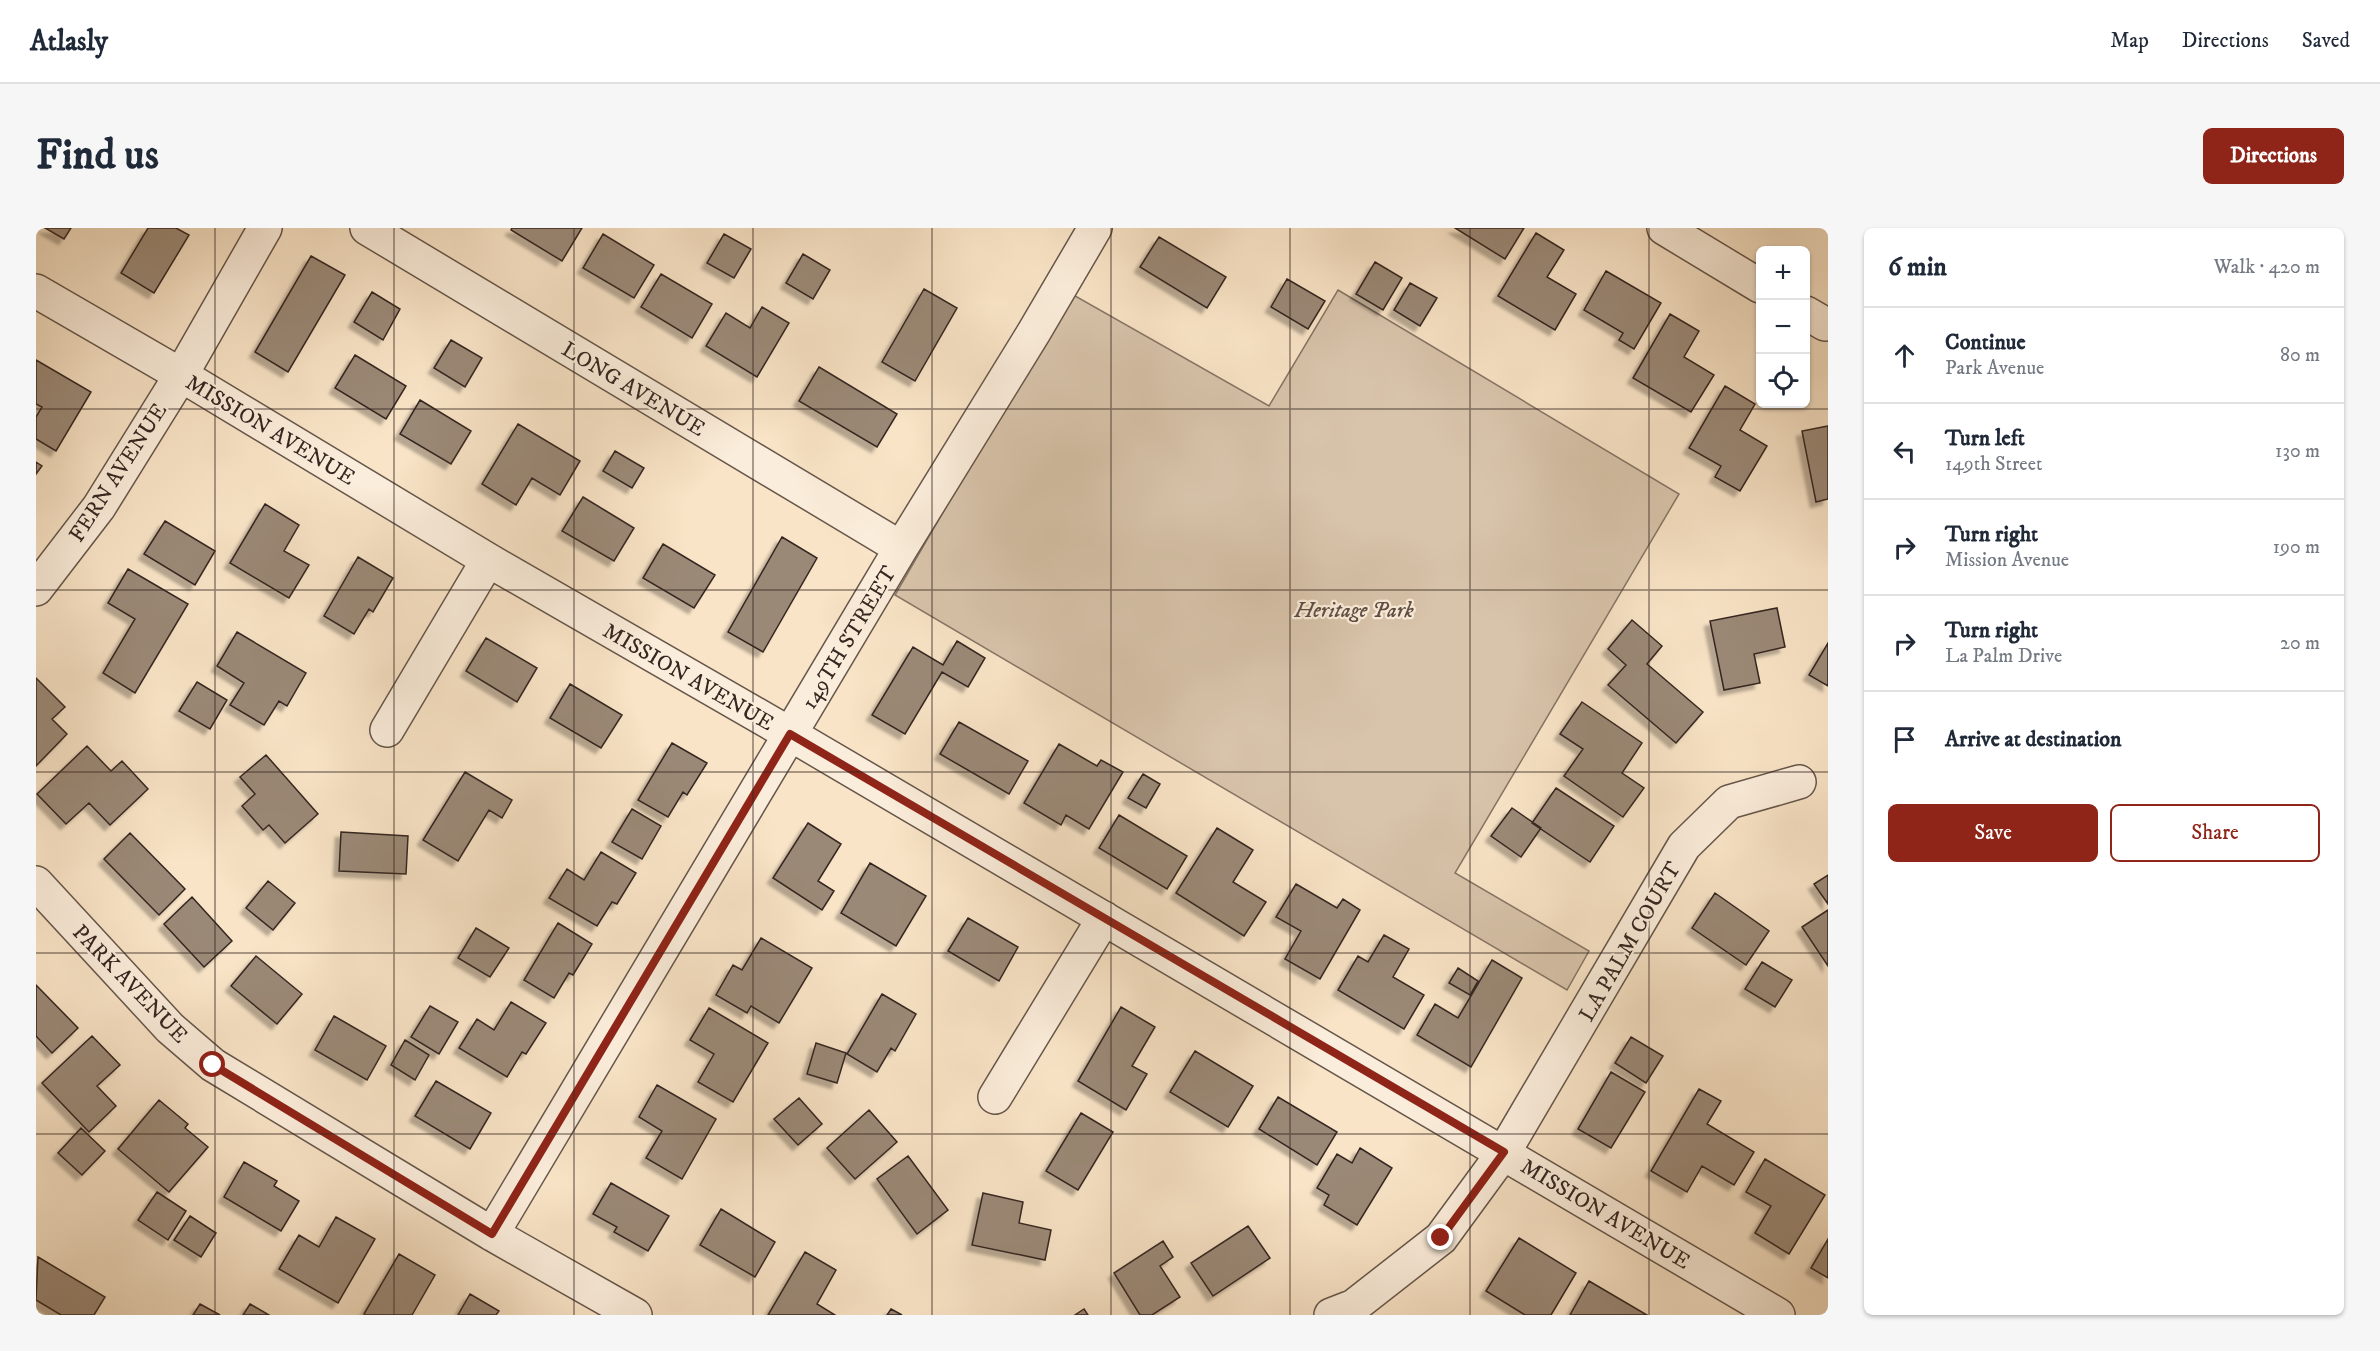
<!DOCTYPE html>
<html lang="en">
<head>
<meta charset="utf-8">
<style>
	body { margin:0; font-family:"IM FELL DW Pica",serif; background:#f6f6f7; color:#1f2937 }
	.controls { position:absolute; right:18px; top:18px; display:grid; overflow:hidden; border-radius:9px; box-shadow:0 2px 4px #0004 }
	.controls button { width:54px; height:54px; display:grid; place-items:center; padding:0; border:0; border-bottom:2px solid #e0e1e3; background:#fff; color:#1f2937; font:30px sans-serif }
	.stop { position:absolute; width:18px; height:18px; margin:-14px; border:4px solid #8f2418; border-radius:50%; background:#fff }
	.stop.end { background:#8f2418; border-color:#fff; box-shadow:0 2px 6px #0008 }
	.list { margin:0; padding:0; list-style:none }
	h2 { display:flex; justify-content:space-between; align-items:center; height:78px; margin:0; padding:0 24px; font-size:26px }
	h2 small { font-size:20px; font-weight:400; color:#747a83 }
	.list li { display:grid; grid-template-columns:39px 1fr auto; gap:18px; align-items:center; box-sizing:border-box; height:96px; padding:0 24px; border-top:2px solid #e0e1e3 }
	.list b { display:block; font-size:22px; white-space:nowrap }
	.list p { margin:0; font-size:20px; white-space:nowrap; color:#747a83 }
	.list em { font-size:20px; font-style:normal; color:#747a83 }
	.actions { display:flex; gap:12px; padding:18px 24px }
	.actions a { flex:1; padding:14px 0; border:2px solid #8f2418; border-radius:9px; text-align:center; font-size:21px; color:#8f2418 }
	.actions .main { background:#8f2418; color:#fff }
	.icon { flex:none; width:33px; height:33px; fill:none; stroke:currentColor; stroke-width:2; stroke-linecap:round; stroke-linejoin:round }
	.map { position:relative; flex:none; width:1792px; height:1087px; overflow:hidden; border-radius:9px }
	header { display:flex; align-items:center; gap:36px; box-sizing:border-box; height:84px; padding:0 30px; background:#fff; border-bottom:2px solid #e0e1e3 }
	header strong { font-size:28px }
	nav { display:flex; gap:33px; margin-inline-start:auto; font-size:21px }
	.intro { display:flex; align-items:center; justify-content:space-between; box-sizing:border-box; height:144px; padding:0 36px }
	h1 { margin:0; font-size:42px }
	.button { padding:15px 27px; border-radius:9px; background:#8f2418; color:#fff; font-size:21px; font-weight:700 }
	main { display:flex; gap:36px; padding:0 36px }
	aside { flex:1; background:#fff; border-radius:9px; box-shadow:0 2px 4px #0004 }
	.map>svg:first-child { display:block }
	.green { fill:#d8c4ab; stroke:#867566; stroke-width:1.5 }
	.building { fill:#9b8977; stroke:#352621; stroke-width:1.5; filter:url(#shadow) }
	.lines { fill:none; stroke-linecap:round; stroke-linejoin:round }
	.minor-casing { stroke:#66564a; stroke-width:36 }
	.minor { stroke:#fbeddb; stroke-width:33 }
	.route { stroke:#8f2418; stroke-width:8 }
	.grid { fill:none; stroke:#352621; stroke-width:1.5; stroke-opacity:0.55 }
	.labels { text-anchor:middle; stroke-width:4.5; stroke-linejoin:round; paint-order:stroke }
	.street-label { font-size:22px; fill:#352621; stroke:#fbeddb }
	.park-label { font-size:22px; font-style:italic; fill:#5e4e44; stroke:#fbeddb }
</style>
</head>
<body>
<header>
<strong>Atlasly</strong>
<nav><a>Map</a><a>Directions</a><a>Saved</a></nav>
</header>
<div class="intro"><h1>Find us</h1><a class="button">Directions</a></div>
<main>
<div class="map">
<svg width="1792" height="1087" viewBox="0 0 1792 1087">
	<defs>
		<filter id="shadow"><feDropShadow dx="-5.5" dy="5.5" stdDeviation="1.5" flood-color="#0004"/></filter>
	</defs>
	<rect width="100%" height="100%" fill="#f9e4c7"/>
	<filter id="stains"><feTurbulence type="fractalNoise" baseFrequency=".00333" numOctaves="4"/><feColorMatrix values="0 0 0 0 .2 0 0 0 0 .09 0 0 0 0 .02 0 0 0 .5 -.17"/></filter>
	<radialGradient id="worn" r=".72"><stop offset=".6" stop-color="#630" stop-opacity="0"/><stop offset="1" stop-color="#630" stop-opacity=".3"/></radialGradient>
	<path class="green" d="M 1302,62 L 1643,266 L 1419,645 L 1553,723 L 1531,762 L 859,367 L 1034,65 L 1233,178 Z"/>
	<path class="building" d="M 9,0 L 35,0 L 28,11 Z
		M 112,0 L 140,0 L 153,7 L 118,65 L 85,45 Z
		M 476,0 L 546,0 L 526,33 L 475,2 Z
		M 1419,0 L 1488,0 L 1469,31 Z
		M 1500,5 L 1528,22 L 1511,49 L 1540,66 L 1519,102 L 1462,68 Z
		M 567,6 L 618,37 L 598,70 L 547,40 Z
		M 688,6 L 715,21 L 698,50 L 671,35 Z
		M 1123,9 L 1190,49 L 1171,80 L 1104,39 Z
		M 767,26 L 794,42 L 777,71 L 750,55 Z
		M 275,28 L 309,47 L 252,144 L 219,124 Z
		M 1339,34 L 1366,50 L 1347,82 L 1320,66 Z
		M 1570,43 L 1625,75 L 1598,121 L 1583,112 L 1587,105 L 1548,82 Z
		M 625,46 L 676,76 L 656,110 L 605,79 Z
		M 1251,51 L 1289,73 L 1272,101 L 1235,79 Z
		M 1374,55 L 1401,70 L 1384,98 L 1358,82 Z
		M 888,61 L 921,80 L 879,153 L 846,134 Z
		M 336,64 L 364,81 L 347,112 L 318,94 Z
		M 726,79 L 753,95 L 721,149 L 670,118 L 690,85 L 714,100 Z
		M 1634,86 L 1663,103 L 1648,129 L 1678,147 L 1655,184 L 1597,150 Z
		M 415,112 L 446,130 L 429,159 L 398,140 Z
		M 319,127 L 370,158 L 350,191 L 299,160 Z
		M 0,132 L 55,164 L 20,223 L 0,211 L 0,189 L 6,179 L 0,176 Z
		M 783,139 L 861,186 L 841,219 L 763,173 Z
		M 1689,158 L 1719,176 L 1704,202 L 1731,218 L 1704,263 L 1679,249 L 1685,238 L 1653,220 Z
		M 384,172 L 435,203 L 415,236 L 364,206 Z
		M 482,196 L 544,233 L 524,267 L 496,250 L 480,277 L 446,256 Z
		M 1792,198 L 1792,271 L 1780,274 L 1766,203 Z
		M 579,223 L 608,240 L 596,260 L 567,243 Z
		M 0,234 L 6,238 L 0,246 Z
		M 547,269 L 598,300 L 578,333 L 526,303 Z
		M 229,276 L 263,297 L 248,323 L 273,337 L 253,370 L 194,335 Z
		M 129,293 L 179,323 L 159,357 L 108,326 Z
		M 746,309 L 781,330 L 727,424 L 692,404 Z
		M 627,316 L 679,347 L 658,380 L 607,350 Z
		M 322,329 L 357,350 L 337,384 L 333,381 L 318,406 L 288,388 Z
		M 92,341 L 152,376 L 99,465 L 67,445 L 99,391 L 72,375 Z
		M 1741,380 L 1749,419 L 1718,426 L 1724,455 L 1688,462 L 1674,393 Z
		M 1596,392 L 1626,418 L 1611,436 L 1667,484 L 1640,515 L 1572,457 L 1590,437 L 1572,421 Z
		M 201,404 L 270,445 L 251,478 L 243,473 L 228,497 L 194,477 L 208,455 L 181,438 Z
		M 450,410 L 501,440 L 481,474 L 430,443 Z
		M 921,413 L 949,430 L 932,459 L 906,444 L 869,506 L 836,487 L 877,419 L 907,437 Z
		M 1792,415 L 1792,458 L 1773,447 Z
		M 0,450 L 29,479 L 16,491 L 31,506 L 0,538 Z
		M 161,454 L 191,472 L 174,501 L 143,483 Z
		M 534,456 L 586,487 L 565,520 L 514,490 Z
		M 1546,474 L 1606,515 L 1586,545 L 1608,560 L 1587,589 L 1528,548 L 1547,521 L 1524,506 Z
		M 923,494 L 992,533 L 973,566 L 904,526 Z
		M 636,515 L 671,535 L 651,567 L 647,564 L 632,589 L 602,572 Z
		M 1023,516 L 1061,538 L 1065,532 L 1087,544 L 1053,601 L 1030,587 L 1025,597 L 988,575 Z
		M 51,518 L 75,543 L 86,533 L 112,561 L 74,597 L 53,575 L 30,596 L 1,566 Z
		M 230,527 L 282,586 L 249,615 L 233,597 L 227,602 L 206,578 L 219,566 L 204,549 Z
		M 429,544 L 476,572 L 466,590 L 453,582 L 422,633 L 387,612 Z
		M 1107,546 L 1124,556 L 1110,580 L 1092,570 Z
		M 1520,560 L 1578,598 L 1554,634 L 1496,595 Z
		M 1476,580 L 1505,600 L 1485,629 L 1455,608 Z
		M 596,581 L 625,598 L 606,631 L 576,614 Z
		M 1083,587 L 1151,628 L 1131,661 L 1063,620 Z
		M 772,595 L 805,616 L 782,653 L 798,663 L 786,682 L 737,650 Z
		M 1181,600 L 1217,622 L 1197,654 L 1230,674 L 1208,708 L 1140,665 Z
		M 305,604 L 372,608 L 370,646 L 303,643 Z
		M 94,605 L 149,661 L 123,687 L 68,631 Z
		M 565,624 L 600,645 L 581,676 L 576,674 L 561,698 L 513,670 L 531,641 L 548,652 Z
		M 834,635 L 890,668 L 860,718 L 805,685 Z
		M 1792,647 L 1792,676 L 1778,656 Z
		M 232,653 L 259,675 L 237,702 L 210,680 Z
		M 1260,656 L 1301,680 L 1307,671 L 1324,682 L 1284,751 L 1249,731 L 1265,703 L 1240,689 Z
		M 1679,665 L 1733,703 L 1710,737 L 1656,700 Z
		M 156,669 L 196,713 L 168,739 L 128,696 Z
		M 1792,682 L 1792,738 L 1766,699 Z
		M 932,690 L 982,719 L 963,753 L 912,723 Z
		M 522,695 L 556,716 L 537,747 L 533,745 L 518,770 L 488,752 Z
		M 440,700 L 473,720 L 454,749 L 422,730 Z
		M 1348,707 L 1373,721 L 1357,749 L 1388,767 L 1368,801 L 1302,762 L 1322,728 L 1332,734 Z
		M 725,710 L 776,740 L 743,795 L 715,778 L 711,785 L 680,767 L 697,737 L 706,742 Z
		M 220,728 L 266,766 L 241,796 L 195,758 Z
		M 1456,732 L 1486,750 L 1435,839 L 1381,807 L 1399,776 L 1422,790 Z
		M 1726,734 L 1756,752 L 1739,779 L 1709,761 Z
		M 1422,740 L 1442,753 L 1434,767 L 1413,755 Z
		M 0,757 L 42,800 L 16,825 L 0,808 Z
		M 846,766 L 880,786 L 859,823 L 855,820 L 841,844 L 811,826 Z
		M 475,774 L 510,795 L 490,826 L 486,824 L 471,849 L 423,820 L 441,791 L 458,802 Z
		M 394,778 L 422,794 L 403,826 L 375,809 Z
		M 1085,779 L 1119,799 L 1096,838 L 1111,846 L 1090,882 L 1042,853 Z
		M 673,780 L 732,815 L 697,874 L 662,854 L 678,826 L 654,812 Z
		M 298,788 L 350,818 L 331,852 L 279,822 Z
		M 56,808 L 84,837 L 61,858 L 80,878 L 53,904 L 6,855 Z
		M 1595,809 L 1627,828 L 1610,855 L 1579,835 Z
		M 369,812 L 393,827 L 379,852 L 355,837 Z
		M 780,815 L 810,825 L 801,855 L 771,846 Z
		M 1159,823 L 1217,858 L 1192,899 L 1134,864 Z
		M 1575,844 L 1609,864 L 1575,920 L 1542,901 Z
		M 400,853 L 455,885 L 434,921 L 379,888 Z
		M 621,857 L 680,891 L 646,951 L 610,930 L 626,903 L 603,889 Z
		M 1663,861 L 1685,873 L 1671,896 L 1718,924 L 1698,957 L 1666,938 L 1651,964 L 1615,943 Z
		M 1242,869 L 1301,904 L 1281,937 L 1223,901 Z
		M 763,870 L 786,896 L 762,917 L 738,891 Z
		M 123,872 L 152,896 L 149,900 L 172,919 L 133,964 L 82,921 Z
		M 833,882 L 861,914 L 819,951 L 791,920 Z
		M 1045,885 L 1077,904 L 1042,962 L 1010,943 Z
		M 45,900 L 69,923 L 46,947 L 22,925 Z
		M 1324,920 L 1356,940 L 1321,997 L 1288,977 L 1293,967 L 1281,960 L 1301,926 L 1316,935 Z
		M 872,928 L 912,982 L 881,1006 L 841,951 Z
		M 1729,931 L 1789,967 L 1753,1026 L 1719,1005 L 1735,978 L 1710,964 Z
		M 208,934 L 241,953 L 238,958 L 263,973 L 245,1003 L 188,969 Z
		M 575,955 L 633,988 L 612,1023 L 578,1004 L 581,999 L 557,986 Z
		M 121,964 L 150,983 L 132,1012 L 102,992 Z
		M 947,965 L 987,974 L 983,995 L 1015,1002 L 1009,1032 L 936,1017 Z
		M 685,981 L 739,1014 L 719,1049 L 664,1017 Z
		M 154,988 L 180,1005 L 165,1029 L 138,1012 Z
		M 300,989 L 339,1011 L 302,1075 L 243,1041 L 263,1007 L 283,1019 Z
		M 1212,998 L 1234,1030 L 1177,1068 L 1155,1035 Z
		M 1483,1010 L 1540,1045 L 1515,1087 L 1489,1087 L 1450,1063 Z
		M 1792,1011 L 1792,1050 L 1775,1040 Z
		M 1127,1013 L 1137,1029 L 1124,1038 L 1144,1069 L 1116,1087 L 1104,1087 L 1078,1045 Z
		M 769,1024 L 800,1042 L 781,1076 L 799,1087 L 732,1087 Z
		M 363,1026 L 399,1047 L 376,1087 L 329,1087 L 328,1086 Z
		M 2,1029 L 69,1069 L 58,1087 L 25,1087 L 0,1072 Z
		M 1553,1053 L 1611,1087 L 1534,1087 Z
		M 434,1066 L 463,1083 L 460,1087 L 422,1087 Z
		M 164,1076 L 184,1087 L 157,1087 Z
		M 214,1076 L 233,1087 L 207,1087 Z
		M 855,1081 L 866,1087 L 851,1087 Z
		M 1048,1081 L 1052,1087 L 1039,1087 Z"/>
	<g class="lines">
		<g class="minor-casing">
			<path id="minor" d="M 331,0 L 865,320
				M 1628,0 L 1724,58
				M 0,63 L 145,147 L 452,332 L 754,506 L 1742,1087
				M 1770,85 L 1789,96
				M 0,361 L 63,279 L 145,147 L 229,0
				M 351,502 L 452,332
				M 0,655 L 134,800 L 177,837 L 456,1006 L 599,1087
				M 959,869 L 1068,690
				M 456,1006 L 865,320 L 998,104 L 1059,0
				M 1295,1087 L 1318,1078 L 1405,1010 L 1468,924 L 1648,618 L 1693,574 L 1763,554"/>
		</g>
		<use href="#minor" class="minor"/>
	</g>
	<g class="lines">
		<path class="route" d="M 177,837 L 456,1006 L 754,506 L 1468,924 L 1405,1010"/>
	</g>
	<path class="grid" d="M 179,0 L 179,1087M 358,0 L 358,1087M 538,0 L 538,1087M 717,0 L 717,1087M 896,0 L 896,1087M 1075,0 L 1075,1087M 1254,0 L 1254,1087M 1434,0 L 1434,1087M 1613,0 L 1613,1087M 0,181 L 1792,181M 0,362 L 1792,362M 0,544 L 1792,544M 0,725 L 1792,725M 0,906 L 1792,906"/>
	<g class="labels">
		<g class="street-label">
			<text transform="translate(598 160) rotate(31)" y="8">LONG AVENUE</text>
			<text transform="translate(235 201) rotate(31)" y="8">MISSION AVENUE</text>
			<text transform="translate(81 244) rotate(-57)" y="8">FERN AVENUE</text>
			<text transform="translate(812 409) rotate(-59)" y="8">149TH STREET</text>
			<text transform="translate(653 448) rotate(30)" y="8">MISSION AVENUE</text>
			<text transform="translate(1593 713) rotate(-60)" y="8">LA PALM COURT</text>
			<text transform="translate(95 755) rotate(46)" y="8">PARK AVENUE</text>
			<text transform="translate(1570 985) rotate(31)" y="8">MISSION AVENUE</text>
		</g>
		<g class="park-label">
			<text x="1318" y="389">Heritage Park</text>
		</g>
	</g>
	<rect width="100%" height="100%" filter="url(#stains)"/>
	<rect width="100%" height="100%" fill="url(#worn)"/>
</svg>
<div class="controls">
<button>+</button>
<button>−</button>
<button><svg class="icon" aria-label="locate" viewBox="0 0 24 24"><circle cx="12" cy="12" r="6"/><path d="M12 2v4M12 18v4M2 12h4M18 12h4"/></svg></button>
</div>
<div class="stop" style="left:177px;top:837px"></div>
<div class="stop end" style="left:1405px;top:1010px"></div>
</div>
<aside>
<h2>6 min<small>Walk · 420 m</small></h2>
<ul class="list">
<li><svg class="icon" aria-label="ahead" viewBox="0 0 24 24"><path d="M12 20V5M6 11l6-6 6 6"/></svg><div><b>Continue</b><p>Park Avenue</p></div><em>80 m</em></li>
<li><svg class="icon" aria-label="left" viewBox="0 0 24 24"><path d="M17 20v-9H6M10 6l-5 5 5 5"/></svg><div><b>Turn left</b><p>149th Street</p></div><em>130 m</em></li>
<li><svg class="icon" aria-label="right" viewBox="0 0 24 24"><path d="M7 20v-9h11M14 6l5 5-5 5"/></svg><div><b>Turn right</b><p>Mission Avenue</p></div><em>190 m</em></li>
<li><svg class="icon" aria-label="right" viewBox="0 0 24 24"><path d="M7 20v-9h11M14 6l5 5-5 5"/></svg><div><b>Turn right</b><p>La Palm Drive</p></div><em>20 m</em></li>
<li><svg class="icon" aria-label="arrive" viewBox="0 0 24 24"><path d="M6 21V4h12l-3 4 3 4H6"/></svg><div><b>Arrive at destination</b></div></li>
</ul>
<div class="actions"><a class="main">Save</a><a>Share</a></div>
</aside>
</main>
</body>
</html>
